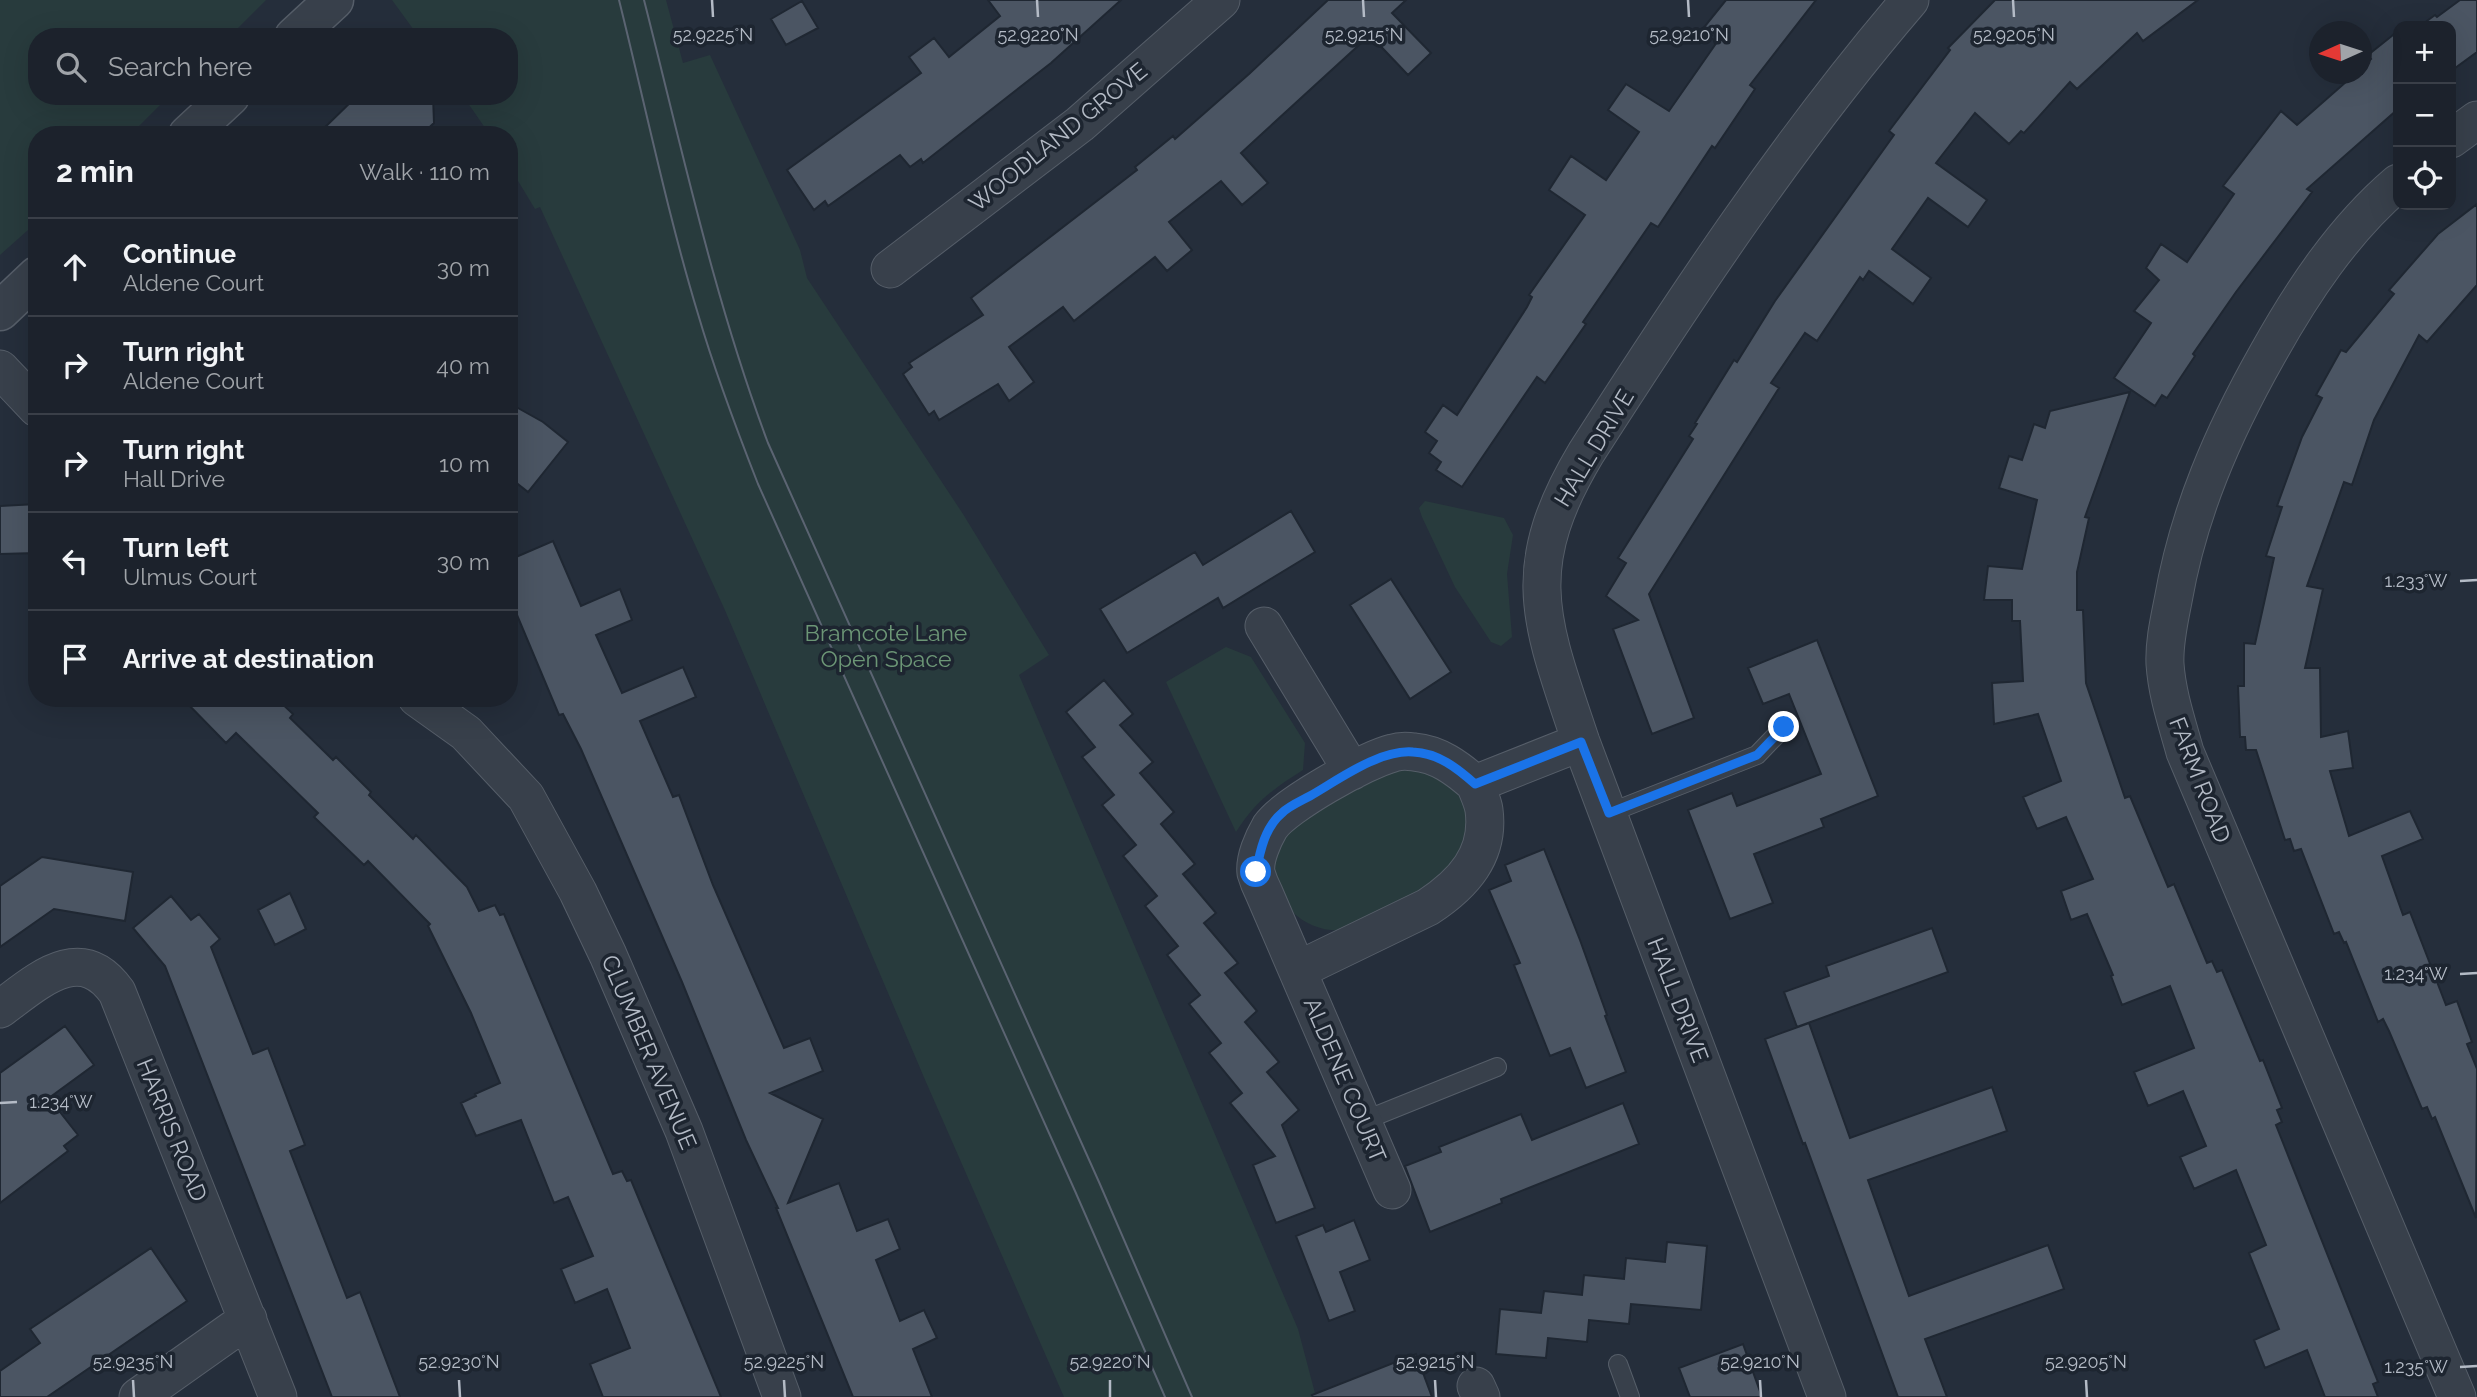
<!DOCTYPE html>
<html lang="en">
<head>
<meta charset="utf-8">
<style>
	body { margin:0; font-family:Raleway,sans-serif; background:#292f38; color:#f1f3f6 }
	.controls { position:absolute; right:21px; top:21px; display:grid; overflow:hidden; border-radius:14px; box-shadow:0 7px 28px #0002 }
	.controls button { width:63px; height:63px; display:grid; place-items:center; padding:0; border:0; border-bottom:2px solid #3a3f48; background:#1c222c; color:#f1f3f6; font:35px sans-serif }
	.compass { position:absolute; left:2309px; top:21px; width:63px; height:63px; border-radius:50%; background:#1c222c; box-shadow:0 7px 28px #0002; rotate:267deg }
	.stop { position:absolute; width:21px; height:21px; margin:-16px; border:5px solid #1a73e8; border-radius:50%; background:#fff }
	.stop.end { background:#1a73e8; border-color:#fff; box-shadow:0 2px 7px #0008 }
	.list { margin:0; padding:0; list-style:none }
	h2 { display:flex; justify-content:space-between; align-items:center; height:91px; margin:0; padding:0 28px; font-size:30px }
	h2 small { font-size:23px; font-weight:400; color:#a0a4a9 }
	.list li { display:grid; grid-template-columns:46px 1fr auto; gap:21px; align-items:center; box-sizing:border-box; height:98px; padding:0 28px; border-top:2px solid #3a3f48 }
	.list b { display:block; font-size:26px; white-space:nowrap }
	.list p { margin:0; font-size:23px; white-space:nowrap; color:#a0a4a9 }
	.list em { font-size:23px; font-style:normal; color:#a0a4a9 }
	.icon { flex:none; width:38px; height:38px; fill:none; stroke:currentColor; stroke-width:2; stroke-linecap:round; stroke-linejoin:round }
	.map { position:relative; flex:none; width:2477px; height:1397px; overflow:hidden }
	.search { position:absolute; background:#1c222c; box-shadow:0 7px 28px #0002; left:28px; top:28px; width:490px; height:77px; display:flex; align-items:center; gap:18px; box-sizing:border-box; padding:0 24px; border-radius:28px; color:#a0a4a9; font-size:26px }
	.panel { position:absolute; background:#1c222c; box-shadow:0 7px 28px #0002; left:28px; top:126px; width:490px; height:581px; border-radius:28px }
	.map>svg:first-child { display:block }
	.green { fill:#283b3d }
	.building { fill:#4b5563; stroke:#1f2732; stroke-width:2 }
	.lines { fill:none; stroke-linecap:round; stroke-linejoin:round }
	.service-casing { stroke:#565e69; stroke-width:20 }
	.minor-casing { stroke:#565e69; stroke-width:39 }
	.tertiary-casing { stroke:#565e69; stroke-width:41 }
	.service { stroke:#38404b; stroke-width:18 }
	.minor { stroke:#38404b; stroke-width:37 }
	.tertiary { stroke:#38404b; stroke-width:38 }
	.tram { stroke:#5b6472; stroke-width:2 }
	.route { stroke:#1a73e8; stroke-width:9 }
	.ticks { fill:none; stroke:#b4bbc6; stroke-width:2.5 }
	.labels { text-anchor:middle; stroke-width:7; stroke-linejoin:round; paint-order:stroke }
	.street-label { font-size:23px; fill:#b4bbc6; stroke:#1d2530 }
	.park-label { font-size:23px; fill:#6c9676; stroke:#1d2530 }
	.ticks-label { font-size:18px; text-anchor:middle; fill:#b4bbc6; stroke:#1d2530; stroke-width:7; stroke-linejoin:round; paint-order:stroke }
</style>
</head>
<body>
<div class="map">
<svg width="2477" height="1397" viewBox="0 0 2477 1397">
	<rect width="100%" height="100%" fill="#252e3b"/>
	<path class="green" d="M 0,0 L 266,0 L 229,37 L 37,37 L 37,96 L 169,96 L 130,135 L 37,135 L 37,222 L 0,255 Z
		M 392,0 L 666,0 L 683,63 L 710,55 L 800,250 L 807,278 L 963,514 L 1049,655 L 1019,675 L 1298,1329 L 1316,1397 L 1064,1397 L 926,1082 L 724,608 L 540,207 L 535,209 L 509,166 L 509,135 L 490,135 L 463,96 L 509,96 L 509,37 L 419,37 Z
		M 1425,501 L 1504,518 L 1513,535 L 1507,574 L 1512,637 L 1501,646 L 1491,642 L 1455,587 L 1422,517 L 1419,508 Z
		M 1226,647 L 1251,657 L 1305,743 L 1303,770 C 1273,789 1255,802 1236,832 L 1166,682 Z
		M 1397,768 C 1444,768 1482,801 1463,850 C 1460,856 1459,864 1455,870 C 1451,876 1364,925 1354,928 C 1313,940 1269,905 1273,862 C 1275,844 1293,826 1306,815 Z"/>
	<path class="building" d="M 988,0 L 1121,0 L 1051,63 L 923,163 L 921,159 L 910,167 L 900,155 L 828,206 L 825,201 L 814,210 L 787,170 L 921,73 L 909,57 L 934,38 L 949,57 L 1000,16 Z
		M 1328,0 L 1406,0 L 1392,13 L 1431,53 L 1408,75 L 1370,35 L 1241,153 L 1268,183 L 1242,205 L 1221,181 L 1169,222 L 1192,250 L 1167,271 L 1155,257 L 1074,321 L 1063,307 L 1009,347 L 1034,382 L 1009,401 L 998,384 L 939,420 L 934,411 L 929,415 L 903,374 L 912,367 L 909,363 L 983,315 L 971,298 L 1137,170 L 1135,167 L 1173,136 L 1175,139 L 1249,74 Z
		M 1726,0 L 1816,0 L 1750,85 L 1755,89 L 1715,148 L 1712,146 L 1658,227 L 1651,223 L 1583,322 L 1586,324 L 1545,383 L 1537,377 L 1462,487 L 1436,470 L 1441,462 L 1429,453 L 1437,441 L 1425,432 L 1443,405 L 1457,415 L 1527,307 L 1532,297 L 1529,295 L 1585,215 L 1549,190 L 1571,156 L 1606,180 L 1639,132 L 1608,110 L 1626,84 L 1669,111 L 1717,42 L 1701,31 Z
		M 1995,0 L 2198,0 L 2143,41 L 2137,33 L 2077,89 L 2070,82 L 2024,133 L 2021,131 L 2009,144 L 1975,113 L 1936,163 L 1987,200 L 1968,227 L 1928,198 L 1892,249 L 1931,278 L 1913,304 L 1869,271 L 1863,280 L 1860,277 L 1817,341 L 1805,333 L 1771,383 L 1779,388 L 1649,594 L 1694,718 L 1652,734 L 1613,629 L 1638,620 L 1606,596 L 1626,563 L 1618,558 L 1693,439 L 1689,436 L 1697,424 L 1695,423 L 1734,360 L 1737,362 L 1775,301 L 1894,135 L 1889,131 L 1950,50 L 1948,48 Z
		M 2460,0 L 2477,0 L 2477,52 L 2451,71 L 2451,26 L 2420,26 L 2435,15 L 2437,17 Z
		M 802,1 L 818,28 L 786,45 L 771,19 Z
		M 2398,31 L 2398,109 L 2307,189 L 2312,192 L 2236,292 L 2193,354 L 2195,356 L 2167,398 L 2162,395 L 2155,406 L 2114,378 L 2151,323 L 2134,311 L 2159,280 L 2146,268 L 2161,244 L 2187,262 L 2234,194 L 2223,186 L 2281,111 L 2297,125 L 2355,74 L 2362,74 L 2362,68 L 2371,59 L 2368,55 Z
		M 357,96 L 433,96 L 434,123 L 421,135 L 317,135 Z
		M 2477,204 L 2477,285 L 2427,342 L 2419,335 L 2374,420 L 2352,485 L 2344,482 L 2307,586 L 2323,589 L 2305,668 L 2320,668 L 2321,737 L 2348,731 L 2353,768 L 2330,771 L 2349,836 L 2410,811 L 2423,839 L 2382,856 L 2403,915 L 2410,912 L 2446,1005 L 2457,1001 L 2472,1042 L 2467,1044 L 2477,1069 L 2476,1218 L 2435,1117 L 2432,1119 L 2427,1107 L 2422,1109 L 2389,1031 L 2383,1019 L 2378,1022 L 2346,942 L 2344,943 L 2339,932 L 2334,934 L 2301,849 L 2294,851 L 2290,839 L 2285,840 L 2256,750 L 2246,750 L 2245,737 L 2240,737 L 2238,686 L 2244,686 L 2244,643 L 2255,644 L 2274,558 L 2266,556 L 2282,507 L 2277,506 L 2302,437 L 2322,398 L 2316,395 L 2341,350 L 2346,352 L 2394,294 L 2389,290 L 2438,234 Z
		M 2130,392 L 2085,517 L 2089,518 L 2077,572 L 2077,610 L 2083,610 L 2086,683 L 2125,798 L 2130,796 L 2168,887 L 2174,884 L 2207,963 L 2212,961 L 2217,972 L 2222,970 L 2260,1061 L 2263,1060 L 2282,1108 L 2277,1110 L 2282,1122 L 2276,1125 L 2378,1382 L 2373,1384 L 2378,1397 L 2325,1397 L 2307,1350 L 2265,1368 L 2254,1340 L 2279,1329 L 2249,1253 L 2266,1245 L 2236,1170 L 2194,1189 L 2180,1157 L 2206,1146 L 2183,1091 L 2148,1106 L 2134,1072 L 2194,1048 L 2170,986 L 2122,1005 L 2111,976 L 2113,975 L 2087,914 L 2071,920 L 2061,891 L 2093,879 L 2066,817 L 2037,829 L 2023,797 L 2061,781 L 2038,714 L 1994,724 L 1992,683 L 2023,681 L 2020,621 L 2012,621 L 2012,600 L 1984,600 L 1988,566 L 2022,569 L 2037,500 L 1999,488 L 2009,456 L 2022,460 L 2034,424 L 2045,428 L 2050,411 Z
		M 509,403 L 543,422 L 568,442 L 528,492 L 509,477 Z
		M 37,504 L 37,553 L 0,554 L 0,506 Z
		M 1291,511 L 1315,552 L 1223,608 L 1218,598 L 1127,653 L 1100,609 L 1195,552 L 1203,565 Z
		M 553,541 L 581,606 L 620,589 L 632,620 L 596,635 L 622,693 L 683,667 L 696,697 L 640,721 L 673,797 L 679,795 L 713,885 L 784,1048 L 810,1038 L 823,1071 L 770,1093 L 823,1119 L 788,1203 L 839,1183 L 857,1231 L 888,1219 L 900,1249 L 876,1260 L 900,1321 L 924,1310 L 937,1338 L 913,1349 L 932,1397 L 853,1397 L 776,1208 L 778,1208 L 746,1140 L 682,982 L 581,749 L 563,714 L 559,715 L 509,596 L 509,560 Z
		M 1391,579 L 1451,672 L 1410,699 L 1350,605 Z
		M 1817,640 L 1878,796 L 1821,819 L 1824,827 L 1754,854 L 1773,903 L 1730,919 L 1688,810 L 1732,793 L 1737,806 L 1821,774 L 1789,694 L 1763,704 L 1748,668 Z
		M 1104,680 L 1133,714 L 1120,725 L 1153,762 L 1140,773 L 1174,812 L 1161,824 L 1195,864 L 1183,874 L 1216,913 L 1204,923 L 1238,963 L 1225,973 L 1257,1011 L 1245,1022 L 1279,1062 L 1267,1072 L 1299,1110 L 1282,1125 L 1315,1208 L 1276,1223 L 1253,1165 L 1275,1156 L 1230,1103 L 1242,1093 L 1209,1053 L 1221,1043 L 1189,1004 L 1200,995 L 1167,955 L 1178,946 L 1145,906 L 1157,896 L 1123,856 L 1136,845 L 1102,805 L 1114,795 L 1082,757 L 1095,747 L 1066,712 Z
		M 182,698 L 276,698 L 293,714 L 290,718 L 333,760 L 336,757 L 371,792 L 369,795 L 413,839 L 416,835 L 467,887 L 479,911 L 495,905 L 500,915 L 504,914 L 613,1174 L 622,1171 L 627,1181 L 631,1180 L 721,1397 L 603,1397 L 590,1364 L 630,1348 L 607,1289 L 575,1303 L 561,1269 L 593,1256 L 568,1197 L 554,1203 L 521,1120 L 476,1136 L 461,1103 L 476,1096 L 475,1094 L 500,1083 L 471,1013 L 428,926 L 430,924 L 368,861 L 364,865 L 314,817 L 318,813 L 236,733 L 226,743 Z
		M 1544,849 L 1580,940 L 1607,1015 L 1605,1016 L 1626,1072 L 1586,1088 L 1570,1048 L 1550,1056 L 1514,965 L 1520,963 L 1489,890 L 1511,881 L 1505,865 Z
		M 42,857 L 133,872 L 125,921 L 54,909 L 0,947 L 0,886 Z
		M 290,893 L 306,929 L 275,945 L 258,910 Z
		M 171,896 L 191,920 L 199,914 L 220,939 L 211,947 L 253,1054 L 268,1048 L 305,1145 L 290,1151 L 347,1298 L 360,1292 L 400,1397 L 332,1397 L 165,966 L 133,928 Z
		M 1932,928 L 1948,972 L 1797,1027 L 1784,992 L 1829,976 L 1826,966 Z
		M 1809,1023 L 1850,1138 L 1992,1087 L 2007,1131 L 1868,1180 L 1909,1296 L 2048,1245 L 2064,1289 L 1925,1339 L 1947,1397 L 1898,1397 L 1805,1143 L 1803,1144 L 1765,1039 Z
		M 65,1026 L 94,1065 L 49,1098 L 78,1135 L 64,1146 L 68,1151 L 0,1203 L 0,1073 Z
		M 1623,1103 L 1639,1144 L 1501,1199 L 1502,1203 L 1430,1232 L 1405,1166 L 1441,1152 L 1439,1147 L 1521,1114 L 1532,1140 Z
		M 1354,1220 L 1370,1260 L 1340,1272 L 1355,1311 L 1329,1321 L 1296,1236 L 1323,1225 L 1326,1232 Z
		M 1667,1242 L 1707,1246 L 1701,1310 L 1631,1304 L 1629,1324 L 1589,1320 L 1587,1342 L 1548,1338 L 1546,1358 L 1496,1354 L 1500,1309 L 1541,1313 L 1544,1291 L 1582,1295 L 1584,1275 L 1624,1279 L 1626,1258 L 1665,1262 Z
		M 151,1248 L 187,1301 L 47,1397 L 0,1397 L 0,1371 L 40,1343 L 30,1329 Z
		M 1743,1344 L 1762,1397 L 1690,1397 L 1679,1368 Z
		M 1416,1354 L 1432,1397 L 1313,1397 L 1312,1395 Z"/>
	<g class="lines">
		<g class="service-casing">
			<path id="service" d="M 1609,813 L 1757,755 L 1784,727
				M 1363,1121 L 1497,1067
				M 1618,1364 L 1630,1397"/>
		</g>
		<g class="minor-casing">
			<path id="minor" d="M 2451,139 L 2477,120
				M 2398,183 C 2343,230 2302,292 2267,355 C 2223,433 2188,513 2173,601 C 2169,621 2164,643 2165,664 C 2167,694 2177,723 2185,752 L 2457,1397
				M 890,269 L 1080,124 L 1221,0
				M 0,369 L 37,408
				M 1264,626 L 1352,771
				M 417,698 L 466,733 L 526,797 L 578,892 L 608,955 L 684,1131 L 782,1397
				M 1298,970 L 1428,907 C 1463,884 1490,855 1484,810 C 1483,802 1478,792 1475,784 L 1581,742
				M 0,1009 C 37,982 80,940 117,992 L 278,1397
				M 1392,1190 L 1264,893 C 1261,887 1258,880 1256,873 C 1254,859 1263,839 1270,827 C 1285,805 1366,760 1393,753 C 1399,751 1408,751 1414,752 C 1438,754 1457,768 1475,784
				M 1476,1386 L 1481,1397
				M 138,1397 L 248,1319
				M 1827,1397 L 1581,742 C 1541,622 1516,570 1586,453 C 1686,297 1789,141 1910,0"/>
		</g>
		<g class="tertiary-casing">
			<path id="tertiary" d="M 294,37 L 334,0
				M 188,135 L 230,96
				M 0,311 L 37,276"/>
		</g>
		<use href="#service" class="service"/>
		<use href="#minor" class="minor"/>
		<use href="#tertiary" class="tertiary"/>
		<path class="tram" d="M 619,0 C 645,104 667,212 698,314 C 715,372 736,428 758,484 L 1075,1191 L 1165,1397
			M 644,0 C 682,149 714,299 768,443 L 1099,1182 L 1192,1397"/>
	</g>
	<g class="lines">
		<path class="route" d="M 1256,872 C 1260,851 1265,827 1282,813 C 1289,806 1301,801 1310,796 C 1338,780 1380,749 1413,752 C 1438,753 1457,768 1475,784 L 1581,742 L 1609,813 L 1757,755 L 1784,727"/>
	</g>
	<path class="ticks" d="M 712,0 L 713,17M 1037,0 L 1038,17M 1363,0 L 1364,17M 1688,0 L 1689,17M 2013,0 L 2014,17M 2460,581 L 2477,580M 2460,974 L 2477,973M 0,1103 L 17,1102M 2460,1367 L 2477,1366M 133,1380 L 134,1397M 459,1380 L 460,1397M 784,1380 L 785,1397M 1110,1380 L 1110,1397M 1435,1380 L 1436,1397M 1760,1380 L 1761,1397M 2086,1380 L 2087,1397"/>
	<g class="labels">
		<g class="street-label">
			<text transform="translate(1058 137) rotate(-39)" y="8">WOODLAND GROVE</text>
			<text transform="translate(1594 448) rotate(-59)" y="8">HALL DRIVE</text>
			<text transform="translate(2200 780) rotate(69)" y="8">FARM ROAD</text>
			<text transform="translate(1678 1000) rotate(69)" y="8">HALL DRIVE</text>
			<text transform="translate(649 1052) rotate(67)" y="8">CLUMBER AVENUE</text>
			<text transform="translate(1345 1080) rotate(67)" y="8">ALDENE COURT</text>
			<text transform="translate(172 1130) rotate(68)" y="8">HARRIS ROAD</text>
		</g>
		<g class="park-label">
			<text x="886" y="641">Bramcote Lane<tspan x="886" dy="26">Open Space</tspan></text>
		</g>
	</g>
	<g class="ticks-label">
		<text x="713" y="41">52.9225°N</text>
		<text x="1038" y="41">52.9220°N</text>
		<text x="1364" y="41">52.9215°N</text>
		<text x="1689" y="41">52.9210°N</text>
		<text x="2014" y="41">52.9205°N</text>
		<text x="2416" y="587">1.233°W</text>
		<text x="2416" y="980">1.234°W</text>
		<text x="61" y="1108">1.234°W</text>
		<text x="133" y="1368">52.9235°N</text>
		<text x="459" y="1368">52.9230°N</text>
		<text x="784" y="1368">52.9225°N</text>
		<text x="1110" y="1368">52.9220°N</text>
		<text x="1435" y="1368">52.9215°N</text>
		<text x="1760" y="1368">52.9210°N</text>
		<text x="2086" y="1368">52.9205°N</text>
		<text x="2416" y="1373">1.235°W</text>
	</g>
</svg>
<div class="controls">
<button>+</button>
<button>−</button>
<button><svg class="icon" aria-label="locate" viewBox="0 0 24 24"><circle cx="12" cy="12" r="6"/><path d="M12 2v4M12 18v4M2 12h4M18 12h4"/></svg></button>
</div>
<svg class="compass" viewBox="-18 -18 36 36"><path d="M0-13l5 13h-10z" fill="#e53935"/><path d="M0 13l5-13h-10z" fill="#a0a4a9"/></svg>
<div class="stop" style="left:1256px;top:872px"></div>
<div class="stop end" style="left:1784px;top:727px"></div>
<div class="search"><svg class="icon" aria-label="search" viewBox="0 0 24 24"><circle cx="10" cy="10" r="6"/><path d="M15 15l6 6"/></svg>Search here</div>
<section class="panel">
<h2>2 min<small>Walk · 110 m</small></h2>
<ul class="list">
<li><svg class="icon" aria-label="ahead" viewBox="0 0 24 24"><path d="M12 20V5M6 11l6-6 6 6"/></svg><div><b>Continue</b><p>Aldene Court</p></div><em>30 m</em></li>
<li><svg class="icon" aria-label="right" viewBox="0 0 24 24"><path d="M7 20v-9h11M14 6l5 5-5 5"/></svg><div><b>Turn right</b><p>Aldene Court</p></div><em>40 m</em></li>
<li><svg class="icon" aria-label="right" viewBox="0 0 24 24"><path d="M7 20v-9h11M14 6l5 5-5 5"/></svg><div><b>Turn right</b><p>Hall Drive</p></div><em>10 m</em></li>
<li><svg class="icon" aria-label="left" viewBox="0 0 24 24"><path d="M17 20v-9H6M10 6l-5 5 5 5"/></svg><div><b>Turn left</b><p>Ulmus Court</p></div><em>30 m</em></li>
<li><svg class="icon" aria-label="arrive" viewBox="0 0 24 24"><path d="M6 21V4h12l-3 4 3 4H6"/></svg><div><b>Arrive at destination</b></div></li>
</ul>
</section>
</div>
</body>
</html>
